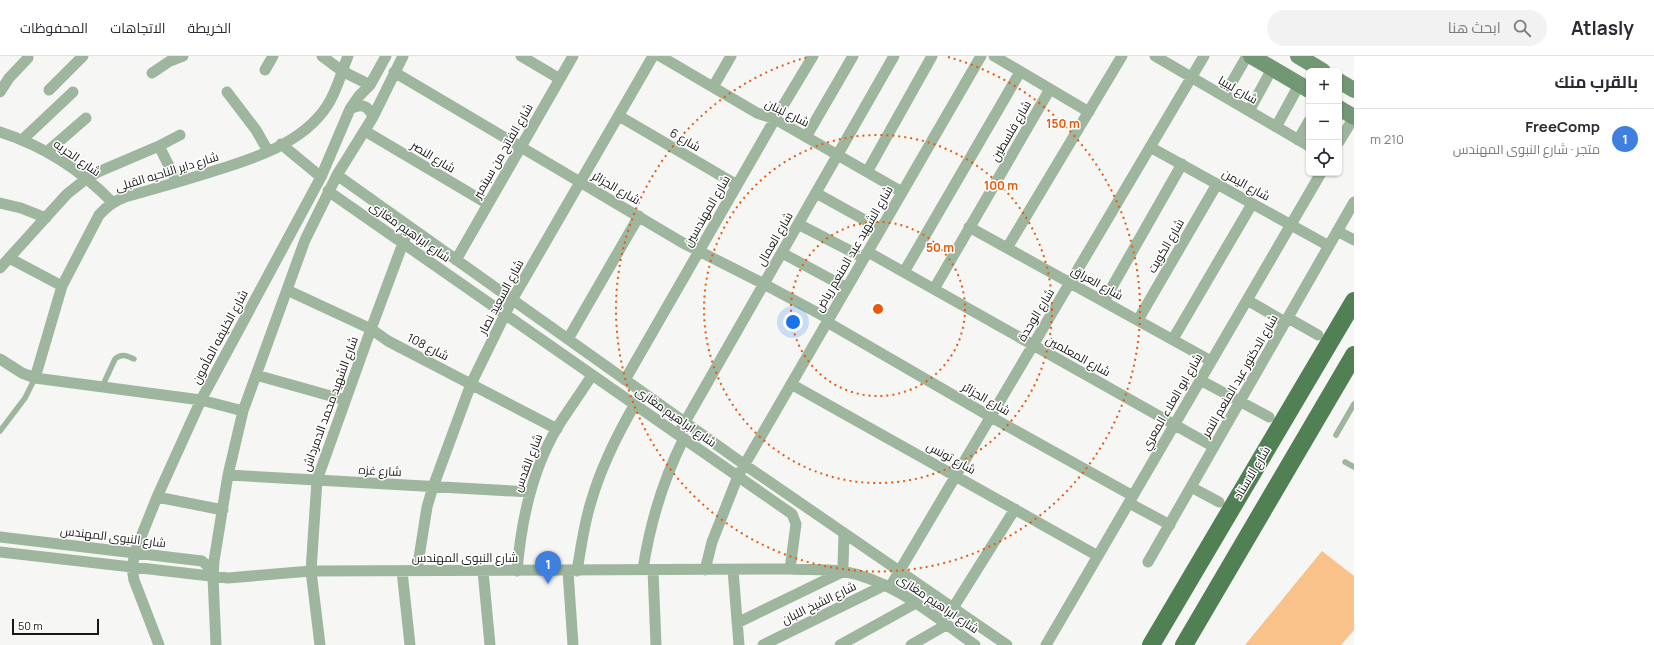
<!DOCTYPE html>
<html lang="ar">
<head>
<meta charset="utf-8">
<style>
	body { margin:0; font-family:Manrope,Cairo,sans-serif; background:#f2f2f3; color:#2b2b33; direction:rtl }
	.controls { position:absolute; right:12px; top:12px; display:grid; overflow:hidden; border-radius:6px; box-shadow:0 1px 3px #0004 }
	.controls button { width:36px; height:36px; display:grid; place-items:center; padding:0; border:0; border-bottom:1px solid #e1e1e2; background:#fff; color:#2b2b33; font:20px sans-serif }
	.scale { position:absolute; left:12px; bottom:10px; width:87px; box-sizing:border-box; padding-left:4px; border:2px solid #171716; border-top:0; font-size:11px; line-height:14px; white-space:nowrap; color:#171716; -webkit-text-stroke:3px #fff; paint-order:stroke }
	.you { position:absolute; left:793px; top:266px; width:14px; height:14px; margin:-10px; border:3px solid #fff; border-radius:50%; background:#1a73e8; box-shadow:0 0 0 6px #1a73e833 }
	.badge { display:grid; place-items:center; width:26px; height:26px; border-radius:50%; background:#a52575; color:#fff; font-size:13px; font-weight:700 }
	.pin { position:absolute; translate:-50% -33px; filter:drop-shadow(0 1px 2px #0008) }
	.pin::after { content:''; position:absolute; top:21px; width:14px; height:12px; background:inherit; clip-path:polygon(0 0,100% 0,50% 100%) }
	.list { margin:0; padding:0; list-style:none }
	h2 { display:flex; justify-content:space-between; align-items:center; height:52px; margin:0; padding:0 16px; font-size:17px }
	h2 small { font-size:13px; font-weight:400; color:#7c7c81 }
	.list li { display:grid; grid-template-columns:26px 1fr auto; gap:12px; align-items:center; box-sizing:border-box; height:60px; padding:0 16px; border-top:1px solid #e1e1e2 }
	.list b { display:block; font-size:15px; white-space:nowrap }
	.list p { margin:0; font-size:13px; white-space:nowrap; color:#7c7c81 }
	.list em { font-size:13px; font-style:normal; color:#7c7c81 }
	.icon { flex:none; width:22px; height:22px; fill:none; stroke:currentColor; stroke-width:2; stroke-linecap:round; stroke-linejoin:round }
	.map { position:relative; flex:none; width:1354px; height:589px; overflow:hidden; direction:ltr }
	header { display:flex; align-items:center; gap:24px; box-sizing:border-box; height:56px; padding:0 20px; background:#fff; border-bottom:1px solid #e1e1e2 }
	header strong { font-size:19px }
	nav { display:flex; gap:22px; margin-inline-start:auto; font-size:14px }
	.search { width:280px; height:36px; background:#f2f2f3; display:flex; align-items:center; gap:10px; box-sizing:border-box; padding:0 14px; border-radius:22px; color:#7c7c81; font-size:15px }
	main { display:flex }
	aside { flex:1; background:#fff }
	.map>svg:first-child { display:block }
	.green { fill:#f8c28a }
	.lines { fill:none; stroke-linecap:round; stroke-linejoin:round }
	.service { stroke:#9eb69e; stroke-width:5.5 }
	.minor { stroke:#9eb69e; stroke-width:11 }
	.secondary { stroke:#729773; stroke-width:16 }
	.primary { stroke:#528055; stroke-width:18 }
	.ring { fill:none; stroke:#e8590c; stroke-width:2; stroke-dasharray:2 4 }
	.labels { text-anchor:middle; stroke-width:3; stroke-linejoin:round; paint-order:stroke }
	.street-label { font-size:12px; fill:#171716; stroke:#fff }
	.centre { fill:#e8590c; stroke:#fff; stroke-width:2 }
	.ring-label { font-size:12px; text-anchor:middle; font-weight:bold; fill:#e8590c; stroke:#fff; stroke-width:3; stroke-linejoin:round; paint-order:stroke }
</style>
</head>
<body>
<header>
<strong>Atlasly</strong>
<div class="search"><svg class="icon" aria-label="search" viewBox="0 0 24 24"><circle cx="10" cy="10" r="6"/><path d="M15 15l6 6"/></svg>ابحث هنا</div>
<nav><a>الخريطة</a><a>الاتجاهات</a><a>المحفوظات</a></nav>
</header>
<main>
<aside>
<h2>بالقرب منك<small></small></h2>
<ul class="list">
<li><span class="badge" style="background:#3f7fe0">1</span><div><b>FreeComp</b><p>متجر · شارع النبوى المهندس</p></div><em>210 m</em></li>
</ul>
</aside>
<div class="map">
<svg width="1354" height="589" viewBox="0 0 1354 589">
	<rect width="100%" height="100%" fill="#f6f7f4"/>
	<path class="green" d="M 1322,495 L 1354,520 L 1354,574 L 1341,589 L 1245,589 Z"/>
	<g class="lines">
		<path class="service" d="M 102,331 L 115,303 C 122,297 127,300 134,303
			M 0,375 L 25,342 L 35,322
			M 1336,379 L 1354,348
			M 1345,406 L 1354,411"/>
		<path class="minor" d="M 322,0 L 342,15 L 370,29
			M 521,0 L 560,23
			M 660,0 L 757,57 L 775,63 L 902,136
			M 994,0 L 1089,56
			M 1155,0 L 1309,90
			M 265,14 L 273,0
			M 394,16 L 683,187 L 764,228 L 829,263
			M 152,17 L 170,5 L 183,0
			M 713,31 L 731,0
			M 49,34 L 83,0
			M 0,36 L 9,22 L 28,2
			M 227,36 L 256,74 L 268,95
			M 1224,40 L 1247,0
			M 350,53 C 361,47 368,49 373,61
			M 1249,55 L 1272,13
			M 619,60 L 737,129
			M 1276,71 L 1299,29
			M 365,75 L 488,148
			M 0,76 C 44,90 81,114 113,147
			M 806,81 L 853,0
			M 22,84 L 73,36
			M 1298,84 L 1309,65
			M 1339,86 L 1354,61
			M 281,88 L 321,121
			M 159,90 L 177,126
			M 1150,91 L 1329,190
			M 48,95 L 86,62
			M 867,116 L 932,0
			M 337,119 L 745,409 L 1007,589
			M 328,135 L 792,458 L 796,468 L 790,513
			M 816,137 L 881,173
			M 0,147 L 21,152 L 46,162
			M 798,168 L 864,202
			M 969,171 L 1211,305
			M 1337,175 L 1354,184
			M 1007,192 L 1122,0
			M 868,196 L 1214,391
			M 782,197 L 847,232
			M 9,202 L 62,230
			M 456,204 L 573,0
			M 0,212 L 67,138 L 86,123 L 98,116 L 159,90 L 180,79
			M 904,216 L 1020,16
			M 934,233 L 1050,33
			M 287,234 L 371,273 L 388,285 L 557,373
			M 1247,244 L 1285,266
			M 1104,245 L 1182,108
			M 1288,262 L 1318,279
			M 1138,264 L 1217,128
			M 827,266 L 991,361 L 1133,440
			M 568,283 L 639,160
			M 1173,283 L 1252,148
			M 0,303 L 22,317 L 35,322 L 201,344 L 243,355
			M 256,319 L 345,344
			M 35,322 L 62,230 L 99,159 C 107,150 114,145 125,141 C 150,134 175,127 201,119 C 245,105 300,91 327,50 C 337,35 341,17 348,0
			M 625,324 L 775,63 L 813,0
			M 1200,324 L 1269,361
			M 791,328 L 1098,500
			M 681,373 L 894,0
			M 228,419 L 530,436
			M 1191,431 L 1219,446
			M 157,441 L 223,454
			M 1129,447 L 1170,469
			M 0,481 L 202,505 L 211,513 L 213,521
			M 0,496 L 228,522 L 311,515 L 790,513 C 807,514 825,513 842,515 C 893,524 934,560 975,589
			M 1148,506 L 1354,146
			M 643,513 C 650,467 663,424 684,382
			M 417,514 L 427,451 L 433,431 L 471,328 L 512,244 L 653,0
			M 653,514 L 656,589
			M 705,514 L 712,486 L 738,420 L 981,0
			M 733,514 L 739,589
			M 402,515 L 410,589
			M 483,515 L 490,589
			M 517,515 C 521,466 531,416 557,372 C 568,354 581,337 592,319
			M 568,515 L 573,589
			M 577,515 C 581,491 584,468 591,446 C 601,411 617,379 635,348
			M 890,531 L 1204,0
			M 953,552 L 1015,453
			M 737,567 L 840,517 L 843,510 L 844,478
			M 159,589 L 134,524 L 132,512 L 135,496 L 157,441 L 201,344 L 321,121 L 350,53 L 359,40 L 370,29 L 386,0
			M 216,589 L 213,521 L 214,505 L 228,419 L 243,355 L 305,184 L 337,119 L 373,61 L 403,0
			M 320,589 L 311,515 L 317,424 L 371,273 L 409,171
			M 763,589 L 885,529
			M 840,589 L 916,547
			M 911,589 L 946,569
			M 1046,589 L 1321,117"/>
		<path class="secondary" d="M 1251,0 L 1309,34
			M 1298,0 L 1323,15
			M 1339,25 L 1354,34
			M 1339,52 L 1354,61"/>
		<path class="primary" d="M 1151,589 L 1354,245
			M 1184,589 L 1354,299"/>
	</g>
	<g class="ring">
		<circle cx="878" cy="253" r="87"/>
		<circle cx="878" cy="253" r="174"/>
		<path d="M948 1A262 262 0 1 1 808 1"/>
	</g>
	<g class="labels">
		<g class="street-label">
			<text transform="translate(1238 34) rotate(30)" y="4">شارع ليبيا</text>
			<text transform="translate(787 57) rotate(26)" y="4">شارع لبنان</text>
			<text transform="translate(1011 75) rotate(-60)" y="4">شارع فلسطين</text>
			<text transform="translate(685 84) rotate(30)" y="4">شارع 6</text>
			<text transform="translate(503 95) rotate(-60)" y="4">شارع الفاتح من سبتمبر</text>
			<text transform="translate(433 101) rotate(31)" y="4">شارع النصر</text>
			<text transform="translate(77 102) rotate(35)" y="4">شارع الحريه</text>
			<text transform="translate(167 116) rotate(-17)" y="4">شارع داير الناحيه القبلى</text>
			<text transform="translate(1246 129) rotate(29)" y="4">شارع اليمن</text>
			<text transform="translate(616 132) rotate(30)" y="4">شارع الجزائر</text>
			<text transform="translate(707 155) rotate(-60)" y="4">شارع المهندسين</text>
			<text transform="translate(410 176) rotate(35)" y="4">شارع ابراهيم مغازى</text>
			<text transform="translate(775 183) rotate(-60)" y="4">شارع العمال</text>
			<text transform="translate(1166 190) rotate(-60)" y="4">شارع الكويت</text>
			<text transform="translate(854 193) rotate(-60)" y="4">شارع الشهيد عبد المنعم رياض</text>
			<text transform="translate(1097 227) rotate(29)" y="4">شارع العراق</text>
			<text transform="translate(501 241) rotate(-62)" y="4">شارع السعيد نصار</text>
			<text transform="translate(1036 259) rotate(-59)" y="4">شارع الوحدة</text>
			<text transform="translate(220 281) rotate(-62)" y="4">شارع الخليفه المأمون</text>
			<text transform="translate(428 291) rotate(27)" y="4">شارع 108</text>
			<text transform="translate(1078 300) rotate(29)" y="4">شارع المعلمين</text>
			<text transform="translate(1240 320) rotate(-60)" y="4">شارع الدكتور عبد المنعم النمر</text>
			<text transform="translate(986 343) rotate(30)" y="4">شارع الجزائر</text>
			<text transform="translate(1172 346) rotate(-60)" y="4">شارع ابو العلاء المعري</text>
			<text transform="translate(330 348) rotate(-70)" y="4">شارع الشهيد محمد الدمرداش</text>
			<text transform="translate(676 361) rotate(35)" y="4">شارع ابراهيم مغازى</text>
			<text transform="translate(951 402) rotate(29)" y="4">شارع تونس</text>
			<text transform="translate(528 407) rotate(-69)" y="4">شارع القدس</text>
			<text transform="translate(380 415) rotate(3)" y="4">شارع غزه</text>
			<text transform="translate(1252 417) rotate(-59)" y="4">شارع الاستاد</text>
			<text transform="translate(113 481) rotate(7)" y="4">شارع النبوى المهندس</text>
			<text x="465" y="506">شارع النبوى المهندس</text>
			<text transform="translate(819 547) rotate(-26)" y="4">شارع الشيخ اللبان</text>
			<text transform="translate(938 548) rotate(34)" y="4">شارع ابراهيم مغازى</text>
		</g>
	</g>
	<circle cx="878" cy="253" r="6" class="centre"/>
	<g class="ring-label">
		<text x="1063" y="72">150 m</text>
		<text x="1001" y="134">100 m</text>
		<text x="940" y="196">50 m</text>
	</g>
</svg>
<div class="controls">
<button>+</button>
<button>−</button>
<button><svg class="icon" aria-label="locate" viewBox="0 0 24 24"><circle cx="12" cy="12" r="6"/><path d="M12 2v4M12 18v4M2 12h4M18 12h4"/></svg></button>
</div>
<div class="scale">50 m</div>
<div class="you"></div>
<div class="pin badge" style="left:548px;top:528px;background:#3f7fe0">1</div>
</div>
</main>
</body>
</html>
